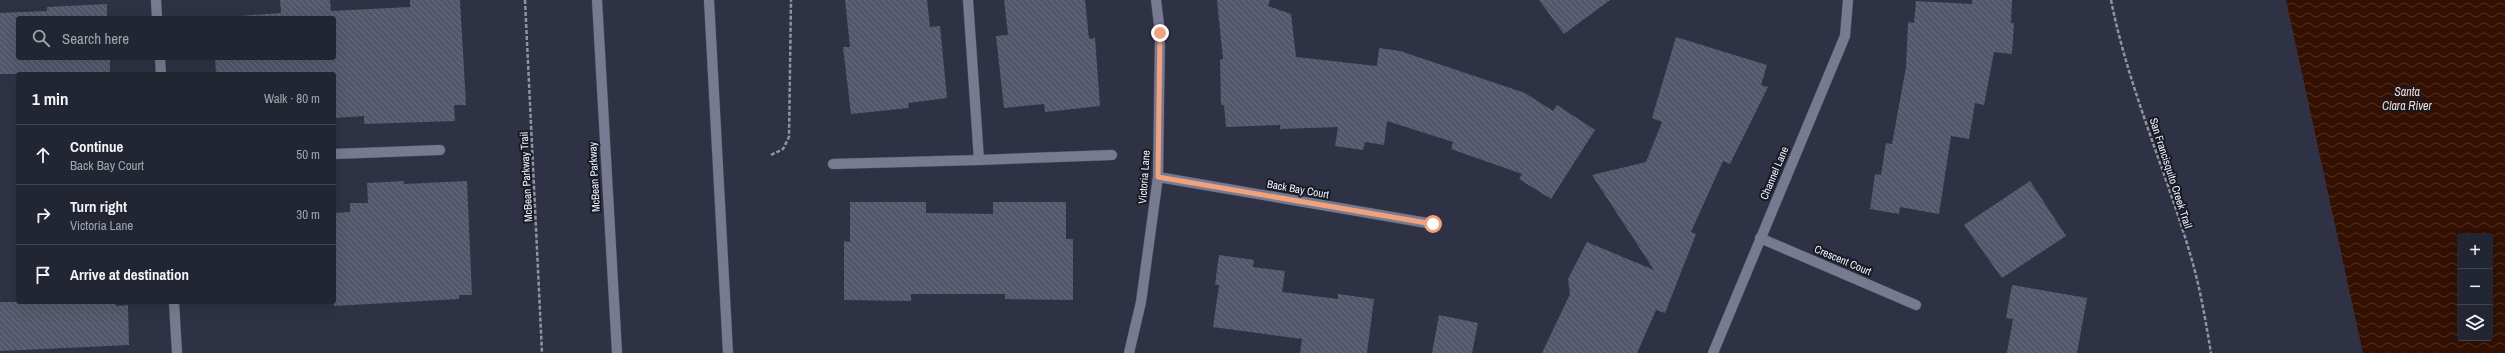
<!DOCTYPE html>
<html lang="en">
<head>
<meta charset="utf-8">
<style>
	body { margin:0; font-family:"Archivo Narrow",sans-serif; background:#2a2e3b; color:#f1f3f6 }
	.controls { position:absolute; right:12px; bottom:12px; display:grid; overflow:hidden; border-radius:4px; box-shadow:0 4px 16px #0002 }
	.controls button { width:36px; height:36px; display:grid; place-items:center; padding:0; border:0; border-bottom:1px solid #3f434e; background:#222633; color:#f1f3f6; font:20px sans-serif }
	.stop { position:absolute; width:12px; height:12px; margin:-9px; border:3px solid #f1a17c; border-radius:50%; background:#fff }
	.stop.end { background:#f1a17c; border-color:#fff; box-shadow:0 1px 4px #0008 }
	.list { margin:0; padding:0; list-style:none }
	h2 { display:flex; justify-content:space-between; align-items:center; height:52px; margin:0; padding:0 16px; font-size:17px }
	h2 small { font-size:13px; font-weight:400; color:#a2a5ac }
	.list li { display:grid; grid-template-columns:26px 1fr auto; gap:12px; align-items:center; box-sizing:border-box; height:60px; padding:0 16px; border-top:1px solid #3f434e }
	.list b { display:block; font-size:15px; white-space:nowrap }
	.list p { margin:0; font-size:13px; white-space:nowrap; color:#a2a5ac }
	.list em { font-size:13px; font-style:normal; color:#a2a5ac }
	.icon { flex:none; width:22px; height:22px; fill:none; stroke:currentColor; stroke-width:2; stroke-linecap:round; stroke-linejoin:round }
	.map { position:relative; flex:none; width:2505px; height:353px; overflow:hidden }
	.search { position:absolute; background:#222633; box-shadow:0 4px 16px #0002; left:16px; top:16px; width:320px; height:44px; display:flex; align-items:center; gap:10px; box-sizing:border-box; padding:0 14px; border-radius:4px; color:#a2a5ac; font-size:15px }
	.panel { position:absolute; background:#222633; box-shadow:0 4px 16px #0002; left:16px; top:72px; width:320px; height:232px; border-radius:4px }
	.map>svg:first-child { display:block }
	.water { fill:url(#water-waves); fill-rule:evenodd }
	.building { fill:url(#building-back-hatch) }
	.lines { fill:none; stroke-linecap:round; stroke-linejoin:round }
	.service-casing { stroke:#4a4d5d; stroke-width:11 }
	.minor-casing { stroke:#4a4d5d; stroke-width:11 }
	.secondary-casing { stroke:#4a4d5d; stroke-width:11 }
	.path { stroke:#8f93a2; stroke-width:2.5; stroke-dasharray:4 2; stroke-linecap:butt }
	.service { stroke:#777b91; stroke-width:10 }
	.minor { stroke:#777b91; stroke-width:10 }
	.secondary { stroke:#777b91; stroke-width:10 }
	.route { stroke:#f1a17c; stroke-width:5 }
	.labels { text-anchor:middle; stroke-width:4; stroke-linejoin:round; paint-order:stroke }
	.street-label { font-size:11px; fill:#eef1fd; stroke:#181a23 }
	.water-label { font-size:12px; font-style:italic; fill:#fcd9ca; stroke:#181a23 }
</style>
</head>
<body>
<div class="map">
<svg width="2505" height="353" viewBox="0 0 2505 353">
	<defs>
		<pattern id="water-waves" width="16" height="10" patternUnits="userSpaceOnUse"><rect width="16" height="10" fill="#331000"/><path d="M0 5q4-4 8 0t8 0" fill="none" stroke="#513326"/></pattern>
		<pattern id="building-back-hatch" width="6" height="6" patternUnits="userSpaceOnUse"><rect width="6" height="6" fill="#52576b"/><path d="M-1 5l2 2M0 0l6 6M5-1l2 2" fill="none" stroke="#6b7081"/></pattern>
	</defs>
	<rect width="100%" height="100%" fill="#2e3244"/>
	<path class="water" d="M 2286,0 L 2505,0 L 2505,353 L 2363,353 ZM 2460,236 L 2490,236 L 2490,338 L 2460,338 Z"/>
	<path class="building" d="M 280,0 L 330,0 L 331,11 L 410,7 L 410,0 L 460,0 L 466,105 L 454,105 L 455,121 L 364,124 L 364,116 L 334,118 L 334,74 L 216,74 L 215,58 L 334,58 L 334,18 L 213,18 L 281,13 Z
		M 845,0 L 927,0 L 930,27 L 940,26 L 947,98 L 908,103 L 909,108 L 851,114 L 843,47 L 850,47 Z
		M 1004,0 L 1085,0 L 1089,39 L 1095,38 L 1100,106 L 1045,112 L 1044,104 L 1004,108 L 996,36 L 1008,35 Z
		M 1217,0 L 1270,0 L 1268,6 L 1291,14 L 1296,57 L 1377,66 L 1379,48 L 1400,51 L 1525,93 L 1553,111 L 1557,105 L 1595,130 L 1551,199 L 1519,179 L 1522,174 L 1451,149 L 1453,142 L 1387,121 L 1384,145 L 1365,142 L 1363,150 L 1335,146 L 1338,127 L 1280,129 L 1280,125 L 1226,127 L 1224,105 L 1221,105 L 1220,60 L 1223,59 Z
		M 1539,0 L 1610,0 L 1564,34 Z
		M 1972,0 L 2012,0 L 2011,23 L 2014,23 L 2012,54 L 1994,52 L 1984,105 L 1975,103 L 1969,139 L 1951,136 L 1939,214 L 1900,207 L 1899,214 L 1870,209 L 1875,174 L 1881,175 L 1886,143 L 1892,144 L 1906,67 L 1908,22 L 1914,23 L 1916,1 L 1972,4 Z
		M 107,4 L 107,18 L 18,18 L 18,58 L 110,58 L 110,74 L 0,74 L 0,13 L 47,11 L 47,7 Z
		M 1676,37 L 1767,65 L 1761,85 L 1768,87 L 1730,164 L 1723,161 L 1691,232 L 1696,234 L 1665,313 L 1656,310 L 1637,353 L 1542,353 L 1570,294 L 1568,279 L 1587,242 L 1654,270 L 1592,175 L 1646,162 L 1662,122 L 1652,118 Z
		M 404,181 L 404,184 L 467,181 L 472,295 L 459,295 L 459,299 L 334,306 L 334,213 L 350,212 L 350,203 L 368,203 L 367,183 Z
		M 2030,181 L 2066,236 L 2002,278 L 1964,225 Z
		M 850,202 L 926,202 L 926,213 L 993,214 L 993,202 L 1066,202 L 1066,239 L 1073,239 L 1073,300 L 1005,299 L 1005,294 L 911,294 L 911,301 L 844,300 L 844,241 L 850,242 Z
		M 1219,255 L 1254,260 L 1253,267 L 1285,271 L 1282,292 L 1338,299 L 1338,294 L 1374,299 L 1367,353 L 1300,353 L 1302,339 L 1213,327 L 1219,285 L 1215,285 Z
		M 2012,285 L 2087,298 L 2077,353 L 2007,353 L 2013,319 L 2006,318 Z
		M 0,302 L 116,302 L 116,306 L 128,305 L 129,345 L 0,351 Z
		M 1439,315 L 1478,323 L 1472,353 L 1432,353 Z"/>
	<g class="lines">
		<g class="service-casing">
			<path id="service" d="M 968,0 L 979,160 L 1112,155
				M 334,154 L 440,150
				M 833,164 L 979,160"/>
		</g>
		<g class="minor-casing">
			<path id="minor" d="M 156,0 L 157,18
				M 160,58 L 161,74
				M 1158,177 L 1433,224
				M 1760,238 L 1916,305
				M 174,302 L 177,353
				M 1129,353 L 1141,302 L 1158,177 L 1160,33 L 1156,0
				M 1713,353 L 1845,36 L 1848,0"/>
		</g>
		<g class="secondary-casing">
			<path id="secondary" d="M 597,0 L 617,353
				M 709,0 L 728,353"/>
		</g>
		<path class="path" d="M 525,0 L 542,353
			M 2111,0 C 2129,91 2168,175 2193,264 C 2201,293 2206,323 2211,353
			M 771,155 L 783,149 L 789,137 L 791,0"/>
		<use href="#service" class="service"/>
		<use href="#minor" class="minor"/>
		<use href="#secondary" class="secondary"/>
	</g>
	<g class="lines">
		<path class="route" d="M 1160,33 L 1158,177 L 1433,224"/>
	</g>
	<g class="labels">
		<g class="street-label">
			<text transform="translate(1774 173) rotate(-67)" y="4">Channel Lane</text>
			<text transform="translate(2171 173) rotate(72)" y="4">San Francisquito Creek Trail</text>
			<text transform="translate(526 177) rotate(-93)" y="4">McBean Parkway Trail</text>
			<text transform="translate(594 177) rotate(-93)" y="4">McBean Parkway</text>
			<text transform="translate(1144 177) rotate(-86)" y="4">Victoria Lane</text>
			<text transform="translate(1298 189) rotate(10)" y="4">Back Bay Court</text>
			<text transform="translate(1843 260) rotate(23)" y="4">Crescent Court</text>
		</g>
		<g class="water-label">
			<text x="2407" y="96">Santa<tspan x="2407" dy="14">Clara River</tspan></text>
		</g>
	</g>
</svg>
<div class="controls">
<button>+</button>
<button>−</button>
<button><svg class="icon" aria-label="layers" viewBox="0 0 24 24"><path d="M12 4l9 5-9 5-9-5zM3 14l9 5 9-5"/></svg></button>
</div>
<div class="stop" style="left:1433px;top:224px"></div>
<div class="stop end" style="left:1160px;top:33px"></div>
<div class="search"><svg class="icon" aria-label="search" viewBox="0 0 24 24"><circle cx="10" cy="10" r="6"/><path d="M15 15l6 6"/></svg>Search here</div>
<section class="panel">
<h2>1 min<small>Walk · 80 m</small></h2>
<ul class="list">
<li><svg class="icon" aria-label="ahead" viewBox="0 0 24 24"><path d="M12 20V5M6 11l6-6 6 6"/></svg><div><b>Continue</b><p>Back Bay Court</p></div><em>50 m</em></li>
<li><svg class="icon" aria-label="right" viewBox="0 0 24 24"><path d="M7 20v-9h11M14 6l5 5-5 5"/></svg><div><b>Turn right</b><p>Victoria Lane</p></div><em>30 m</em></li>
<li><svg class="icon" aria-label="arrive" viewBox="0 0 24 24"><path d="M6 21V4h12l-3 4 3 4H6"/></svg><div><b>Arrive at destination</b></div></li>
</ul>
</section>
</div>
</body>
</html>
